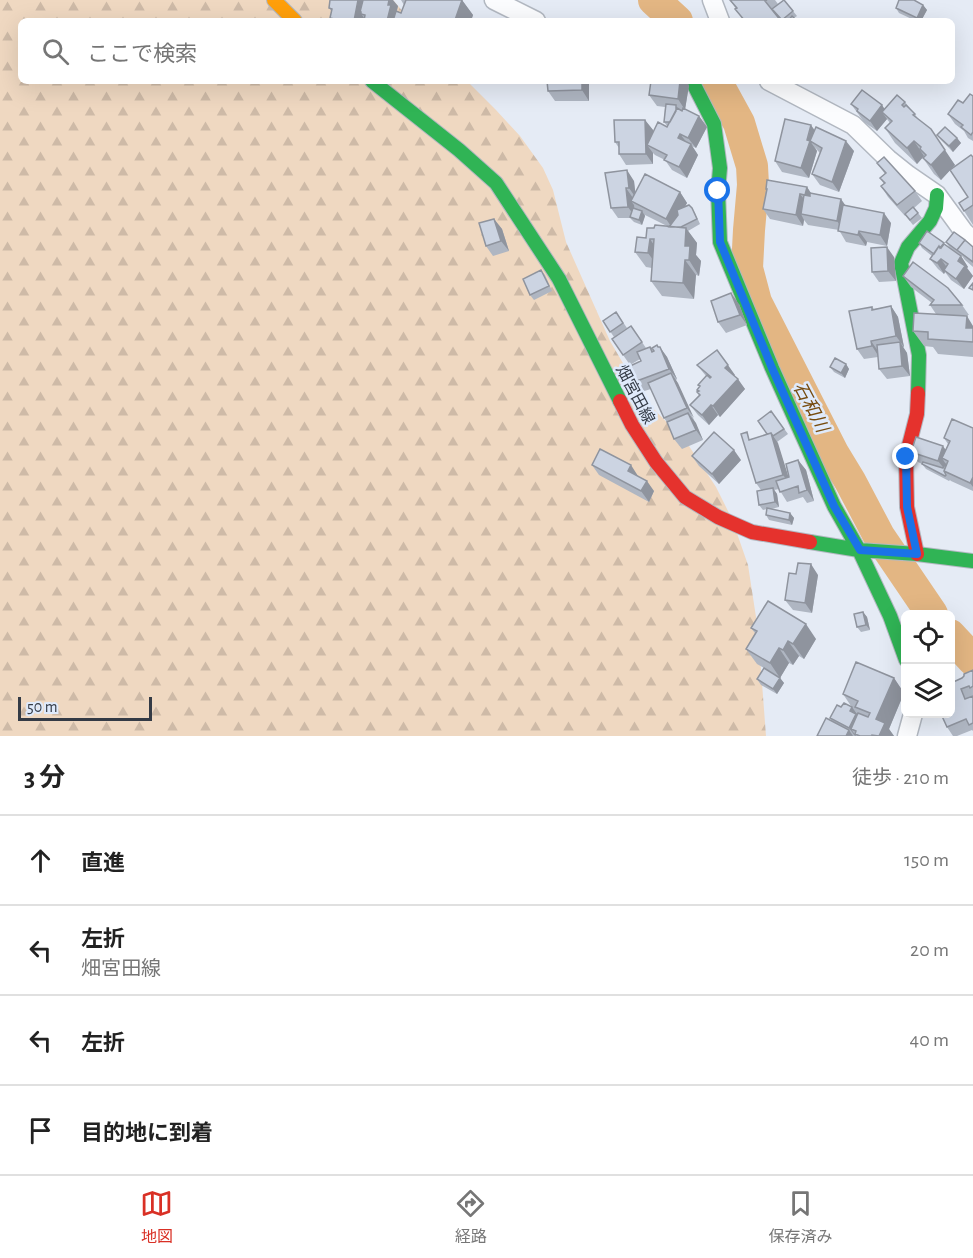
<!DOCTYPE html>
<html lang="ja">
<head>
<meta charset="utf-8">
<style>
	body { margin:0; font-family:"Alegreya Sans","Noto Sans JP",sans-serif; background:#f2f2f2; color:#222 }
	.controls { position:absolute; right:18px; bottom:18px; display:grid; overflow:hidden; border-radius:9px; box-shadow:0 6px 24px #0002 }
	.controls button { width:54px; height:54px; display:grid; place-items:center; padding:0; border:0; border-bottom:2px solid #e0e0e0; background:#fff; color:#222; font:30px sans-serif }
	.scale { position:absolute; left:18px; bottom:15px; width:134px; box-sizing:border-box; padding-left:6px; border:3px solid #343b46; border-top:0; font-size:16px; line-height:21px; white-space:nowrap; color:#343b46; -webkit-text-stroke:4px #dfeafb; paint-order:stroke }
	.stop { position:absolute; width:18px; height:18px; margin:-14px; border:4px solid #1a73e8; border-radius:50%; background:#fff }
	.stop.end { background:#1a73e8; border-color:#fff; box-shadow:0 2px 6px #0008 }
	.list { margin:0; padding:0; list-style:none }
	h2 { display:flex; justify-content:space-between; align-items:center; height:78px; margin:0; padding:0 24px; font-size:26px }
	h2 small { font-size:20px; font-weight:400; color:#767676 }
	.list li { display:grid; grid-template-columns:39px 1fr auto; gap:18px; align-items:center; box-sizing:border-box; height:90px; padding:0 24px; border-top:2px solid #e0e0e0 }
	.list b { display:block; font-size:22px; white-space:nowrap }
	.list p { margin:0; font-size:20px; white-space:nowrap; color:#767676 }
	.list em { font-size:20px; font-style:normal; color:#767676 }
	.icon { flex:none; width:33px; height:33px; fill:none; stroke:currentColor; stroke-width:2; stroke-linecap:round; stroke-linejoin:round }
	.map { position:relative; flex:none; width:973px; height:736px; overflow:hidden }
	.search { position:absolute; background:#fff; box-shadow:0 6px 24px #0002; left:18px; right:18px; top:18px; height:66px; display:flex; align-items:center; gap:15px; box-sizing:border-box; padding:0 21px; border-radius:9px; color:#767676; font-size:22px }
	.sheet { height:438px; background:#fff }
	nav { display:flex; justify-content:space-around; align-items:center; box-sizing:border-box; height:84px; border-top:2px solid #e0e0e0; background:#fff; font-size:16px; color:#767676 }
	nav a { display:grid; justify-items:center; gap:3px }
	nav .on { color:#d93025 }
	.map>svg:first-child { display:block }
	.forest { fill:url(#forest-firs) }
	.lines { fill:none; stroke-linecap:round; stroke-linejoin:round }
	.river { stroke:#e3b683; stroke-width:32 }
	.street-casing { stroke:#b2b8c1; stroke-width:21 }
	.fast-casing { stroke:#b2b8c1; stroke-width:16 }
	.slow-casing { stroke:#b2b8c1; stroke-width:16 }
	.jam-casing { stroke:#b2b8c1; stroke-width:16 }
	.street { stroke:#fbfcfe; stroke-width:18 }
	.fast { stroke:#30b455; stroke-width:14 }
	.slow { stroke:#ff9f0a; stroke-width:14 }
	.jam { stroke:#e5322d; stroke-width:14 }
	.wall { fill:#afb6c2 }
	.shaded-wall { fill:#8f949e }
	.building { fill:#ccd4e2; stroke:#8f949e; stroke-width:1.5 }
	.route { stroke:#1a73e8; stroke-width:8 }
	.labels { text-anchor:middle; stroke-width:5; stroke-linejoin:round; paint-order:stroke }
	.street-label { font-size:16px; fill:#343b46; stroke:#dfeafb }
	.water-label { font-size:18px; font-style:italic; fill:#774c10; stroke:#dfeafb }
</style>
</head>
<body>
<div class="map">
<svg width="973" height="736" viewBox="0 0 973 736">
	<defs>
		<pattern id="forest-firs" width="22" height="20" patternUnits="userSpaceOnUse" patternTransform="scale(1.5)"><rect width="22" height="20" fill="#efd8c1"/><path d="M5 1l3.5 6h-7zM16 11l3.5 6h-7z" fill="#cebaa7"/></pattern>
	</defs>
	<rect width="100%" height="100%" fill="#e5ebf5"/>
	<path class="forest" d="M 0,0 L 393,0 L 411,21 L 21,21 L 21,81 L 467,81 L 496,110 L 520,136 L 543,168 L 553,190 L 566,242 L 610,341 L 644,399 L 687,443 L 716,487 L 732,519 L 748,565 L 758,630 L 766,736 L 0,736 Z"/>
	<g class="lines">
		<path class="river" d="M 654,0 L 677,21
			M 716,81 L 739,123 L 752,166 L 753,185 L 749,230 L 747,268 L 756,302 L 833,453 L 850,481 L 879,536 L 932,614
			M 950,635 L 973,660"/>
		<g class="street-casing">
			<path id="street" d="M 494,0 L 536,21
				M 712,0 L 720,21
				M 769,81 L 853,125 L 888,159 L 908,175 L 937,195 L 964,232 L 973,240
				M 907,736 L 913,714"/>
		</g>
		<g class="fast-casing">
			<path id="fast" d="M 372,81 L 459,150 L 496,183 L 559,279 L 620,401
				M 692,81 L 714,124 L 720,168 L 718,191 L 720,242 L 772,368 L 834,506 L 859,550 L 890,616 L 906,660
				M 918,393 L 919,355 L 901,263 L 908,247 L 930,221 L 936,208 L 937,195
				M 810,542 L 859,550 L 917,554 L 973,561"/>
		</g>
		<g class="slow-casing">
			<path id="slow" d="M 274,0 L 295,21"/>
		</g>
		<g class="jam-casing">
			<path id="jam" d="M 620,401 L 632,425 L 656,462 L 685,497 L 718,517 L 752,532 L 810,542
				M 917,554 L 907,507 L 906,457 L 917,414 L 918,393"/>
		</g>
		<use href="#street" class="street"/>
		<use href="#fast" class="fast"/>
		<use href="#slow" class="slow"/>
		<use href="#jam" class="jam"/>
	</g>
	<path class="wall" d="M 401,0 L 462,0 L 473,15 L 471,21 L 333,21 L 330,18 L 332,12 L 329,8 L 398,6 L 397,11 L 401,13 L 404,5 Z
		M 730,0 L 775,0 L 778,4 L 784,0 L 797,16 L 794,18 L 797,21 L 744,21 Z
		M 923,5 L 927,10 L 921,21 L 916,21 L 899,13 L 896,8 Z
		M 589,81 L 589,101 L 555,101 L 548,91 Z
		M 689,85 L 685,109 L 699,116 L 707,127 L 696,148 L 692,146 L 698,155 L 687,178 L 672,170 L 665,160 L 655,155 L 653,153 L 653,164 L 626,165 L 619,154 L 619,148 L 615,142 L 645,120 L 653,130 L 653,134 L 667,126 L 664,122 L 665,107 L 657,106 L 649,95 Z
		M 973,96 L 973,141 L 968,138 L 964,131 L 955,124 L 948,114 Z
		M 905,102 L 955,165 L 952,168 L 973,157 L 973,225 L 959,203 L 968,197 L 950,170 L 941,180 L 934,174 L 923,158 L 924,156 L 917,164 L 895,143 L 885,128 L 890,123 L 887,119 L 877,131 L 864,122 L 851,104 L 882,105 L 884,109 Z
		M 815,131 L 854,151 L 839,192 L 820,185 L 812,174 L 820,153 L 818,151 L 815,147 L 817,151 L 809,178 L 782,172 L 775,161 Z
		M 937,135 L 957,138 L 961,143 L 953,152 L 941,140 Z
		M 877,163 L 915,191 L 922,201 L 914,208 L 922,218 L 913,225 L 905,215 L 905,216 L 888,197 L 881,186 L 884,184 L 880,178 L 885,174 Z
		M 605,173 L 634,181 L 635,193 L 680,192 L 687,203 L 685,206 L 692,208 L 695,213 L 700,224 L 688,231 L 697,243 L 696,255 L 701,261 L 699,276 L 696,275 L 694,299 L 662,296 L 651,281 L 652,268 L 646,267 L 635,252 L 654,228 L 667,226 L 645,215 L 645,216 L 642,225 L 634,222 L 630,218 L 618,218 L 611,208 Z
		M 807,187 L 811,193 L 891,223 L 887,246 L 867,242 L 866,246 L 846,242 L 839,230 L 808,225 L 804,220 L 803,226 L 770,219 L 763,209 L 766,190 L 766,189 Z
		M 494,219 L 502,229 L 509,251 L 493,256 L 486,246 Z
		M 946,242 L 973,247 L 973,267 L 965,260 L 962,256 L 950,248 Z
		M 919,243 L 945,244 L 961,256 L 968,267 L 967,268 L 973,276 L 964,289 L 951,280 L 945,272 L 944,274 L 938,269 L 930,259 L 932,256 L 922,248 Z
		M 894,257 L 896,281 L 879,282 L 872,272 Z
		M 541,270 L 545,275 L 552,291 L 534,300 L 530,295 Z
		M 903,276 L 962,305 L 969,315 L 952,315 L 973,326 L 973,357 L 938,354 L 933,347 L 924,346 L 913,331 L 936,314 L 930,305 L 932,303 L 911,287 Z
		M 739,304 L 747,325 L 726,333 L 718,322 Z
		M 891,306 L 898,317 L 904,347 L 903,347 L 907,353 L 910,376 L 887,379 L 879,369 L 878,357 L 864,359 L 857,349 L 872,307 L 874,309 Z
		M 616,312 L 627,328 L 614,337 L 603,321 Z
		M 631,326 L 646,348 L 650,347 L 653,351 L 659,347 L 667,357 L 677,379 L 676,380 L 703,440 L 682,449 L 674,439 L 669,425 L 664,418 L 651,389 L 641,392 L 634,382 L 641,361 L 640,359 L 630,365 L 612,339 Z
		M 846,364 L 849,369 L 845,378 L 834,372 L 830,367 Z
		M 697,365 L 735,375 L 734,376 L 745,389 L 720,417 L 718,415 L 709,425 L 698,415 L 690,405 L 699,395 L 697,392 L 706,376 Z
		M 771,411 L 788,434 L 777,442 L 788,477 L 789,477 L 798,460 L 806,470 L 814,501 L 807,503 L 803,497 L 787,502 L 779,489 L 774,490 L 777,494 L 779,507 L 771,509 L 790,513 L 794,518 L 792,525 L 769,520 L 766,515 L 767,509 L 763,510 L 759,505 L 761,490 L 756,483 L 752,439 L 767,434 Z
		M 973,428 L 973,491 L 951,481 L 950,480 L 949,481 L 926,469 L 922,464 L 918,462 L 911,452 L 946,449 L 948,444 L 944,438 Z
		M 692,456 L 741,460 L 719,484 L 699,466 Z
		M 592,465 L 654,491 L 649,502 L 599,475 Z
		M 796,574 L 818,575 L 812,613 L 793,610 L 785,600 Z
		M 863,612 L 867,617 L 870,630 L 861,632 L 857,627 Z
		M 751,628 L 816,639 L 804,659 L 799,656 L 793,665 L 789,663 L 780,678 L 784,683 L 777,694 L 761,685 L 757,679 L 764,668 L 757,664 L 746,649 L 755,633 Z
		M 973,670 L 973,731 L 972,730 L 957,736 L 953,736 L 947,727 L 962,678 Z
		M 894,678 L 904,693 L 889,729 L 894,736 L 817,736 L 832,722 L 830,718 L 851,706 L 843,694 Z"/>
	<path class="shaded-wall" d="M 358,0 L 368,0 L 361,12 L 360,12 L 364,18 L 363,21 L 354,21 Z
		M 389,0 L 393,0 L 398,6 L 396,13 L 397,21 L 387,21 Z
		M 462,0 L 473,15 L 471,21 L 456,21 L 455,20 Z
		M 923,5 L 927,10 L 921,21 L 919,21 L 917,18 Z
		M 582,81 L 589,81 L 589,101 L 582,90 Z
		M 680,81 L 686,81 L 689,85 L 685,110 L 678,99 Z
		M 882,105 L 889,116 L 882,112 L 887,119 L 877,131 L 870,121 Z
		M 699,116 L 707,127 L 696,148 L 688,138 Z
		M 645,120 L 653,130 L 653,148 L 647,145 L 653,153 L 653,164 L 646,154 Z
		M 811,125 L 818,135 L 810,141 L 817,151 L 809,178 L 801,168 Z
		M 931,129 L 955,165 L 941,180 L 931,165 Z
		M 680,134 L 688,144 L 678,138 Z
		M 957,138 L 961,143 L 953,152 L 949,146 Z
		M 846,141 L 854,151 L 839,192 L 832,182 Z
		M 914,141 L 924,156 L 917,164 L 907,148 Z
		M 691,144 L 698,155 L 687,178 L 679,167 Z
		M 627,170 L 634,181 L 636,198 L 629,188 Z
		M 807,187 L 814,198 L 812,205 L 805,195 Z
		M 626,188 L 633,198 L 631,201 L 634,205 L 635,217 L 628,207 Z
		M 680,192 L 687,203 L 673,229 L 666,219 Z
		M 800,194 L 808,204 L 801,214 L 804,220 L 803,226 L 796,215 Z
		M 841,199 L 848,209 L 844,231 L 837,221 Z
		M 642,211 L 645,216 L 642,225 L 639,220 Z
		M 884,213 L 891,223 L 887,246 L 880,235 Z
		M 494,219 L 502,229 L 509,251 L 501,241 Z
		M 686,228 L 697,243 L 696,255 L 701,261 L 699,276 L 689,260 L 685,246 Z
		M 859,231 L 867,242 L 866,246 L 858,235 Z
		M 650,239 L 660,254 L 659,268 L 648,253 Z
		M 887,247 L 894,257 L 896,281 L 888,271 Z
		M 961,256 L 968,267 L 967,268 L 973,276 L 964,289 L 956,279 L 958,261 Z
		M 941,259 L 948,269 L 944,270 L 945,272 L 944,274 L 937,263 Z
		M 685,260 L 696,275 L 694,299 L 683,283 Z
		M 731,293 L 739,304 L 747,325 L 740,315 Z
		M 891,306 L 898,317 L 904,347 L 896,336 Z
		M 967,316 L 973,326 L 973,338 L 966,328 Z
		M 871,341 L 878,351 L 879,357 L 872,346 Z
		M 900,342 L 907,353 L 910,376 L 902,366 Z
		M 660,347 L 667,357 L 677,379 L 669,369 Z
		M 846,364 L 849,369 L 845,378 L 841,373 Z
		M 728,365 L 735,375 L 732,378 L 725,368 Z
		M 671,373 L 678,383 L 694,418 L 687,408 Z
		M 738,379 L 745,389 L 720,417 L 713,406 Z
		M 711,405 L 718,415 L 709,425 L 702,415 Z
		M 688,413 L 696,423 L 703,440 L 696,430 Z
		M 771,433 L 778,443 L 791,485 L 783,475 Z
		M 943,446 L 950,456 L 942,458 L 947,466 L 946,471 L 938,461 Z
		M 734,450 L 741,460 L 719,484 L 712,474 Z
		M 798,460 L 806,470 L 814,501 L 807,490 Z
		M 631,465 L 638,476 L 628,471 Z
		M 973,477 L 973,487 L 970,483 Z
		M 647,481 L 654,491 L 649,502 L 641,491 Z
		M 773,488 L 777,494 L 779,507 L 775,502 Z
		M 790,513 L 794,518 L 792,525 L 789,520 Z
		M 811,564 L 818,575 L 812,613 L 805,603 Z
		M 863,612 L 867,617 L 870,630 L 866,625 Z
		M 806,624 L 816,639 L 804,659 L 793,644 Z
		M 788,641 L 799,656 L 793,665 L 783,650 Z
		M 779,648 L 789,663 L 780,678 L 784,683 L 777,694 L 773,689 L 780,678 L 770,663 Z
		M 894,678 L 904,693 L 889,729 L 894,736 L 879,736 L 876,719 Z
		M 852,707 L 859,717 L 856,731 L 851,729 L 856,736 L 855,736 L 849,728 L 850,711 Z
		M 849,730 L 853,736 L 846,736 Z"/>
	<path class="building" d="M 330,0 L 358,0 L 354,21 L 343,21 L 330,18 L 332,9 L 329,8 Z
		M 363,0 L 389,0 L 388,5 L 391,5 L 387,21 L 364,21 L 365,15 L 361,14 L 361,12 L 360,12 Z
		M 406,0 L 462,0 L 455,20 L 452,19 L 451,21 L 393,21 L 396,11 L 401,13 Z
		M 730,0 L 767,0 L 765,1 L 781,21 L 745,21 L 735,9 L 737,8 Z
		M 784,0 L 793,11 L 782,20 L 772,9 Z
		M 899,0 L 914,0 L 923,5 L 917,18 L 896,8 Z
		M 792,16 L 797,21 L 788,21 Z
		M 547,81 L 582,81 L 582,90 L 548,91 Z
		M 651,81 L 680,81 L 678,99 L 649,95 Z
		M 862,90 L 882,105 L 870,121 L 857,111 L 858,109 L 851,104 Z
		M 970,94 L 973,96 L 973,132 L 971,135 L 961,127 L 963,125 L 948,114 L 958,100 L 963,103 Z
		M 897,95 L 905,102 L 902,105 L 904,107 L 906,105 L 915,114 L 913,115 L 931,129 L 945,150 L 931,165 L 923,158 L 926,155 L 920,149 L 921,147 L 914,141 L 907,148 L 885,128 L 892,121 L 882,112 Z
		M 666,104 L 676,105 L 676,111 L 670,122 L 664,122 Z
		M 677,108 L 682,111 L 683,108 L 699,116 L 688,138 L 680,134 L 678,138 L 691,144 L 679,167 L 664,160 L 667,155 L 647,145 L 658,122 L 667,127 Z
		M 785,119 L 811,125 L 807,140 L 810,141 L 801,168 L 775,161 Z
		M 614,120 L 645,120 L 646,154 L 619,154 L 619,142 L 615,142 Z
		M 816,127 L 846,141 L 832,182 L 812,174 L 822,148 L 810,141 Z
		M 945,127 L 957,138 L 949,146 L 937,135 Z
		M 971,155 L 973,157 L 973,205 L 964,211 L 959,203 L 968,197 L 950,170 Z
		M 884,157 L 915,191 L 897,205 L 881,186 L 885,183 L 880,178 L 886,173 L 877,163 Z
		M 627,170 L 629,188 L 626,188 L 628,207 L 611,208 L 605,173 Z
		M 645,174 L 680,192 L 666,219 L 631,201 Z
		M 767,180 L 807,187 L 805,195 L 800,194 L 796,215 L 763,209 L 767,189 L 766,189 Z
		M 810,193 L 841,199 L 837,221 L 801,214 L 804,195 L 810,196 Z
		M 689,205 L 692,208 L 697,219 L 681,227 L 669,227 L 678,215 L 677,210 Z
		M 843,205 L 884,213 L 880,235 L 859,231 L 858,235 L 838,231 Z
		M 913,207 L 918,213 L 910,220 L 905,214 Z
		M 633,208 L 642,211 L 639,220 L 630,217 Z
		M 494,219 L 501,241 L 486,246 L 479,223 Z
		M 655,225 L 686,228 L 685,246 L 690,246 L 689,260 L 685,260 L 683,283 L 651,281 L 654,239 L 650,239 L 648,253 L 635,252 L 637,237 L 646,238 L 647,228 L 654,228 Z
		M 927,231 L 944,243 L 940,248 L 939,246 L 934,254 L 919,243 Z
		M 954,232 L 965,240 L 957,250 L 958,251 L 946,242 Z
		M 965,240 L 973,247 L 973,262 L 957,250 Z
		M 944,244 L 961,256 L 958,261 L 965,266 L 956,279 L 944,270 L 948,264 L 941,259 L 937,263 L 930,259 L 939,246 L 941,248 Z
		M 887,247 L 888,271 L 872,272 L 871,248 Z
		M 913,262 L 948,288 L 962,305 L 930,305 L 934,300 L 903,276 Z
		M 541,270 L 549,286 L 530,295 L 523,279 Z
		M 973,283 L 973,290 L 969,288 Z
		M 731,293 L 740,315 L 718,322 L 711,301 Z
		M 891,306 L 896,336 L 871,341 L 872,346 L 857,349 L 849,311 L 872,307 L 872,310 Z
		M 616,312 L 623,323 L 610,332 L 603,321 Z
		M 914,313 L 967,316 L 966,328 L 973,328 L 973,342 L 928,339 L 928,332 L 913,331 Z
		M 631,326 L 642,342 L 623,355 L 612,339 Z
		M 900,342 L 902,366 L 879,369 L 877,345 Z
		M 657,345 L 658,347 L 660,347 L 669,369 L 634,382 L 628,367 L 641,361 L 637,352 L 650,347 L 652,352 L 654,351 L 652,348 Z
		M 717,350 L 728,365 L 725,368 L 738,379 L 713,406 L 711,405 L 702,415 L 690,405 L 700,395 L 697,392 L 699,391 L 697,390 L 700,386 L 698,385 L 707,375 L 710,378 L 711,377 L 697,365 Z
		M 835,358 L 846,364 L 841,373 L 830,367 Z
		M 671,373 L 687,408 L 664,418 L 648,383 Z
		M 771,411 L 784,429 L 773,436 L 771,433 L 767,434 L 758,421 Z
		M 688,413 L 696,430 L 674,439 L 667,422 Z
		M 952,419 L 973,428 L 973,477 L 970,483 L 944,471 L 948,461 L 942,458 L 950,441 L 944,438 Z
		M 714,432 L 734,450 L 712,474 L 692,456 Z
		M 747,432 L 749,440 L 771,433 L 783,475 L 756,483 L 741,434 Z
		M 916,437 L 943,446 L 938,461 L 911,452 Z
		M 600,449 L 631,465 L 628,471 L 647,481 L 641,491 L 592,465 Z
		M 798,460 L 807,490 L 799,493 L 798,486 L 780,492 L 776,481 L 789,477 L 786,464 Z
		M 923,462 L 943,468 L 945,464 L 946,465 L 944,471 L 946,475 L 945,476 L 922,464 Z
		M 773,488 L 775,502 L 759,505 L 757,491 Z
		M 767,508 L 790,513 L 789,520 L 766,515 Z
		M 798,563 L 811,564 L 805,603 L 785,600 L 789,573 L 796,574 Z
		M 768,601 L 806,624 L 793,644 L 788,641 L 783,650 L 779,648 L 770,663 L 746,649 L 757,631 L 751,628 Z
		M 863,612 L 866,625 L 857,627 L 854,614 Z
		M 856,662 L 894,678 L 876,719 L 885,723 L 879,736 L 872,735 L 872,736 L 860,736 L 855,734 L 856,731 L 851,729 L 858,713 L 868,717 L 870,713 L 855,707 L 858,701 L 843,694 Z
		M 764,668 L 780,678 L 773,689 L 757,679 Z
		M 973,670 L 973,686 L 970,688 L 969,686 L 961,689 L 965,699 L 973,696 L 973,723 L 969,725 L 966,719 L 947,727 L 941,714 L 951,714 L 951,683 L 962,678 L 964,676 L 964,674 Z
		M 844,703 L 852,707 L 850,711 L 856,714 L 849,728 L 830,718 L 837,705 L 841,707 Z
		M 826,718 L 849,730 L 846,736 L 817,736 Z"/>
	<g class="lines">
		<path class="route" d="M 718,191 L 720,242 L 772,368 L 834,506 L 860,550 L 917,554 L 907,507 L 906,457"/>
	</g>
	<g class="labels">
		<g class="street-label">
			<text transform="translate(636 394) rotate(62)" y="6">畑宮田線</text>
		</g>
		<g class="water-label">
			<text transform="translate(811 407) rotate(62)" y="6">石和川</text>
		</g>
	</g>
</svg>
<div class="controls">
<button><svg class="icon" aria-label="locate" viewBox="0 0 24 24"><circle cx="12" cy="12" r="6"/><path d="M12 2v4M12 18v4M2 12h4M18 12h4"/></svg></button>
<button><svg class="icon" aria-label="layers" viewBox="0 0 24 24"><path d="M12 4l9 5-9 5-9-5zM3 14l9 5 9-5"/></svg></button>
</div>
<div class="scale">50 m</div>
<div class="stop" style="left:718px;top:191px"></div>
<div class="stop end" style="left:906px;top:457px"></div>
<div class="search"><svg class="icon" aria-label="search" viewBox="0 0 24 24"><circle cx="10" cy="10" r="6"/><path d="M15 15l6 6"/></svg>ここで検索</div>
</div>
<section class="sheet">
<h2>3 分<small>徒歩 · 210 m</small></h2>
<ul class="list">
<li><svg class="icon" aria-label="ahead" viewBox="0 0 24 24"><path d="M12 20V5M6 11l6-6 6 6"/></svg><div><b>直進</b></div><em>150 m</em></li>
<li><svg class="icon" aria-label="left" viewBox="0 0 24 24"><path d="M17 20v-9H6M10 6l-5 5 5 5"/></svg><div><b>左折</b><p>畑宮田線</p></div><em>20 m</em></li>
<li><svg class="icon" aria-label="left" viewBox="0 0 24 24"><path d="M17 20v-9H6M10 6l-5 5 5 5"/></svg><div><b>左折</b></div><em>40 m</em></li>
<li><svg class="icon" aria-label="arrive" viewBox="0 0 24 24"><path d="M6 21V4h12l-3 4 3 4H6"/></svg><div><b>目的地に到着</b></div></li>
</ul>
</section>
<nav>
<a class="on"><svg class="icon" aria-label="map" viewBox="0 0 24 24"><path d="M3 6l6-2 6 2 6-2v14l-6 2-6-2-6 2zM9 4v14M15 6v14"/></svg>地図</a>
<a><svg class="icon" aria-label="directions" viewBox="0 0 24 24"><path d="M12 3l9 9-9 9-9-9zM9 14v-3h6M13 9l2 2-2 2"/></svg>経路</a>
<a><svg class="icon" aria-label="saved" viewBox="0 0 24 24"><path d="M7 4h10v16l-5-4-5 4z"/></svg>保存済み</a>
</nav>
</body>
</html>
